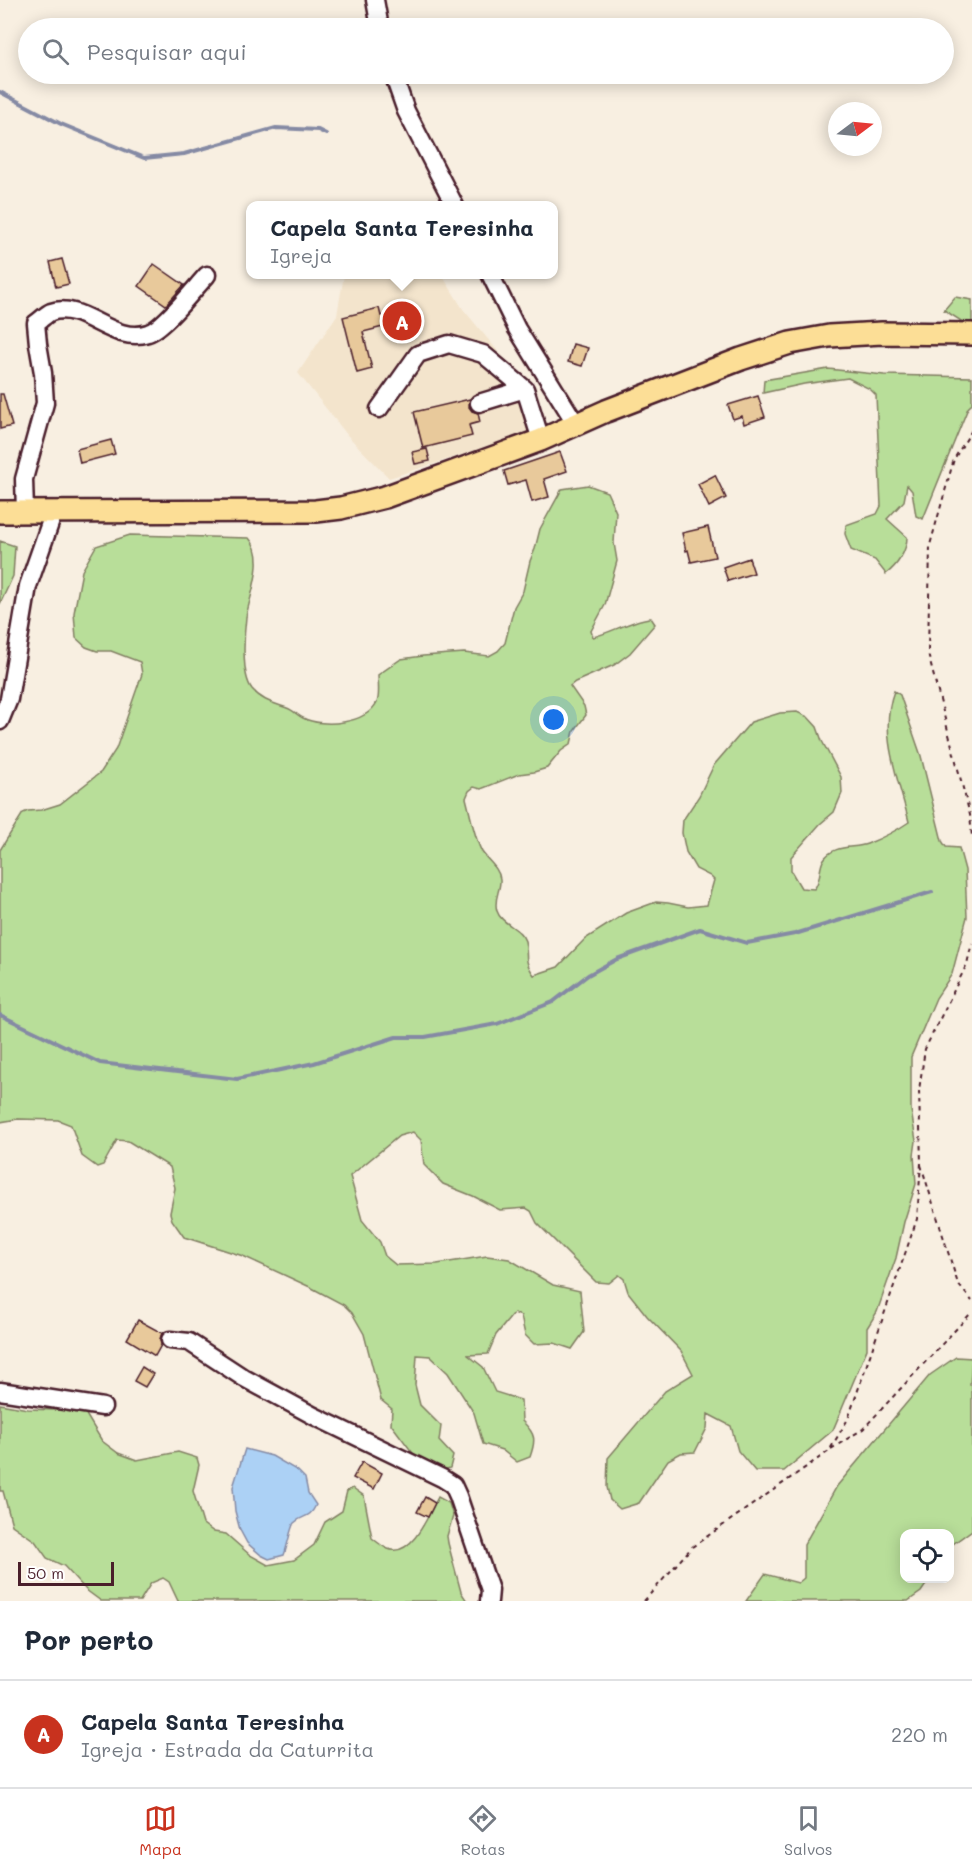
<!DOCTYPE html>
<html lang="pt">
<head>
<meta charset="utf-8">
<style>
	body { margin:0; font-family:Mali,sans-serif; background:#f6f6f7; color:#1f2937 }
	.controls { position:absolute; right:18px; bottom:18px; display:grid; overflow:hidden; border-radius:12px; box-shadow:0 3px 15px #0003 }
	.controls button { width:54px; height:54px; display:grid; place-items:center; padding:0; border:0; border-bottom:2px solid #e0e1e3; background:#fff; color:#1f2937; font:30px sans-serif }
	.compass { position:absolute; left:828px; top:102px; width:54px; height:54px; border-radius:50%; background:#fff; box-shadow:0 3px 15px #0003; rotate:74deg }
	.scale { position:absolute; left:18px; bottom:15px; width:96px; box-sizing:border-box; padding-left:6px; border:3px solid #4a1f2b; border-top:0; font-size:16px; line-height:21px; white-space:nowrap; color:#4a1f2b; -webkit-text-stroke:4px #fff; paint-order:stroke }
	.you { position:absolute; left:554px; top:720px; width:21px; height:21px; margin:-15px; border:4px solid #fff; border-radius:50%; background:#1a73e8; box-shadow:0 0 0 9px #1a73e833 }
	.badge { display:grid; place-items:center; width:39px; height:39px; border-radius:50%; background:#c8321e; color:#fff; font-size:20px; font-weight:700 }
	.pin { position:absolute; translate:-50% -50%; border:3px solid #fff; box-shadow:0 2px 6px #0006 }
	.popup { position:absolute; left:246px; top:201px; width:312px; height:78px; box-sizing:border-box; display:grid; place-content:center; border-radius:12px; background:#fff; filter:drop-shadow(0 2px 4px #0005); font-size:20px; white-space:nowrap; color:#747a83 }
	.popup b { font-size:22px; color:#1f2937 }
	.popup::after { content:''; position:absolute; left:50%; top:100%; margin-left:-12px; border:12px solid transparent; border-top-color:#fff }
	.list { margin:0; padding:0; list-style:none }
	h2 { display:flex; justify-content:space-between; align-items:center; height:78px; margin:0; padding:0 24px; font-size:26px }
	h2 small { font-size:20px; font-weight:400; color:#747a83 }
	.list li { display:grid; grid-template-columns:39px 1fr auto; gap:18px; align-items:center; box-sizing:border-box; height:108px; padding:0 24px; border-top:2px solid #e0e1e3 }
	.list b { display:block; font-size:22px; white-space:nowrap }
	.list p { margin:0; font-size:20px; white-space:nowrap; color:#747a83 }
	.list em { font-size:20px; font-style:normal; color:#747a83 }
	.icon { flex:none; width:33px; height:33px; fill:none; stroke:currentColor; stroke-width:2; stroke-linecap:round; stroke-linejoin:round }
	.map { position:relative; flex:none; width:972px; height:1601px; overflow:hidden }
	.search { position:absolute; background:#fff; box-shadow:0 3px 15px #0003; left:18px; right:18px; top:18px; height:66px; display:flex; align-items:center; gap:15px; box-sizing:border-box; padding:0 21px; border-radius:33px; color:#747a83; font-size:22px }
	.sheet { height:186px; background:#fff }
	nav { display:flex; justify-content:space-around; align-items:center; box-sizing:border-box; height:84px; border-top:2px solid #e0e1e3; background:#fff; font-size:16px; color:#747a83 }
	nav a { display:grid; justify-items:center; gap:3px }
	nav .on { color:#c8321e }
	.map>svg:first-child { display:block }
	.built { fill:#f3e4cc }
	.green { fill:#b8de99; stroke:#817e62; stroke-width:1.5 }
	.water { fill:#acd1f5; stroke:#858aa4; stroke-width:1.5 }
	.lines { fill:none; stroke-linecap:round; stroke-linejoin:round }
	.stream { stroke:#858aa4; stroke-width:4 }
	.building { fill:#e8c99b; stroke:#4a1f2b; stroke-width:1.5 }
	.minor-casing { stroke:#4a1f2b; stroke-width:21 }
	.major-casing { stroke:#4a1f2b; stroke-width:26 }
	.path { stroke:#4a1f2b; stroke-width:2; stroke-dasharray:4.5 4.5; stroke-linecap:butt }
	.minor { stroke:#fff; stroke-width:16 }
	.major { stroke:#fcde96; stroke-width:21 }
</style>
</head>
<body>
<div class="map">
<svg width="972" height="1601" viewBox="0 0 972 1601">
	<rect width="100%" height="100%" fill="#f8efe1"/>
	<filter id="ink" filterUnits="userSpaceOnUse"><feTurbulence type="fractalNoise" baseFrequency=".0167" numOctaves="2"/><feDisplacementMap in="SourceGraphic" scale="12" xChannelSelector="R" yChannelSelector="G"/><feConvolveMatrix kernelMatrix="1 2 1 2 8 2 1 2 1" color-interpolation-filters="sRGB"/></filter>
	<g filter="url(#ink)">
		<path class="built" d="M 344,275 L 442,275 L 463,309 L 506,361 L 529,387 L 540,430 L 389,478 L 348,436 L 298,373 L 337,315 Z"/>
		<path class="green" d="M 955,297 L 972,300 L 972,328 L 944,310 Z
			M 828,369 L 884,375 L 972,377 L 972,404 L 968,408 L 923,519 L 916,516 L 912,491 L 907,485 L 904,501 L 887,519 L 907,537 C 907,551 897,566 886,574 L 875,560 L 851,550 L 845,534 L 846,525 L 877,514 L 881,506 L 876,395 L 870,389 L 848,378 L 804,384 L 763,393 L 764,380 Z
			M 588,485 L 607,492 L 616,512 L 614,543 L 617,561 L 605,605 L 591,631 L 593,637 C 608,634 639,617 651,618 L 655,624 L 630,653 L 614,665 L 575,682 L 570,686 L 584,706 L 586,715 L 574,731 L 571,744 L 561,751 L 547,768 L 534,772 L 519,774 L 481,789 L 474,787 L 469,791 L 466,798 C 470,813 475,840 482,852 C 487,860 499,868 500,879 C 501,890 493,899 497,911 C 501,924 521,928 525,941 C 529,957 522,958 534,975 L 558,967 L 585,939 L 626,913 L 656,902 L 668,903 L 688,907 L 707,905 L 714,880 L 710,876 L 696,869 L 686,852 L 682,833 L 683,820 L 699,796 L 714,765 L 751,722 L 780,713 L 797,712 L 808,717 L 817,727 L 822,741 L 841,777 L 842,793 L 834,812 L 820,824 L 791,857 L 791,871 L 801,888 L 814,889 C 822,880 818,868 824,859 C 834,844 854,849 867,844 C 882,838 896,831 909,822 C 899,780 878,734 894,691 L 900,695 L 921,756 L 942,841 L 946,847 L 959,848 L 965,870 L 967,917 L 952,974 L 936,998 L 911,1057 L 911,1110 L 916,1141 L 914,1155 L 916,1184 L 904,1222 L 896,1258 L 877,1312 L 867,1328 L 867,1349 L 833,1430 L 784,1471 L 755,1471 L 738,1451 L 731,1426 L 708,1414 L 707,1428 L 695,1452 L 681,1453 L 668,1460 L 639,1503 L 620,1509 L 610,1500 L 607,1487 L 608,1458 L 665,1391 L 693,1374 L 681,1351 L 647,1316 L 628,1292 L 624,1279 L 619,1275 L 609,1283 L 596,1282 L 537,1223 L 531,1211 L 526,1208 L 500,1210 L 473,1196 L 443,1184 L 424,1165 L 421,1140 L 413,1132 L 399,1136 L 350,1176 L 362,1220 L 380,1242 L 385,1256 L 396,1265 L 437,1264 L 487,1256 L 509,1259 L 553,1285 L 580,1291 L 584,1332 L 572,1349 L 554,1343 L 534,1344 L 525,1335 L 521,1316 L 514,1313 L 496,1335 L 488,1354 L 468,1355 L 483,1367 L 495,1392 L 521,1400 L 522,1421 C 536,1434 536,1440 530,1457 L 517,1462 L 502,1450 L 483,1444 L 474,1413 L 448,1373 L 430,1356 L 417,1355 L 415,1385 L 420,1405 L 441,1426 L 439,1441 L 453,1456 L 450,1468 L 440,1471 L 415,1456 L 391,1424 L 392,1409 L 381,1400 L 364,1334 L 352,1313 L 344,1305 L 310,1287 L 243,1256 L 184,1237 L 172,1220 L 170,1213 L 175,1188 L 170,1167 L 128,1141 L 117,1140 L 103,1165 L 97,1167 L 82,1156 L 71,1125 L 58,1120 L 18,1119 L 0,1122 L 0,850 L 23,813 L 28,811 L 41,810 L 60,804 L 101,772 L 116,749 L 142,674 L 140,662 L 111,651 L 97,651 L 86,647 L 76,638 L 74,613 L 82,571 L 96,546 L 130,535 L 249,538 C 267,557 250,595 246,617 C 244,634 241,675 252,689 C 262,701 273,703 287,708 C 293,710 297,715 303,718 C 323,728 366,724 377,702 C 380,695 378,683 378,675 L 401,659 L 423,656 L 464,653 L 489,656 L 498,651 L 505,643 L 514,607 L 523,591 L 530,561 L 535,549 L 540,529 L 562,489 Z
			M 0,541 L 15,546 L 13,576 L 0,604 Z
			M 956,1357 L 972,1358 L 970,1385 L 972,1385 L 972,1530 L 950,1546 L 950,1534 L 904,1534 L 904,1578 L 930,1579 L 921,1592 L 908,1601 L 746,1601 L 765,1574 L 798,1583 L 804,1578 L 804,1545 L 837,1486 L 930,1375 Z
			M 0,1404 L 28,1409 L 84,1411 L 102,1441 L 118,1453 L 137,1460 L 178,1452 L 197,1458 L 199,1465 L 193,1491 L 203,1524 L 214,1532 L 226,1534 L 250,1555 L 268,1565 L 294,1560 L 314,1545 L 325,1522 L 342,1511 L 347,1491 L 353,1488 L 364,1496 L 372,1538 C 377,1542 383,1547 388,1549 C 412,1558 429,1514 438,1497 L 449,1503 L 453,1516 L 447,1536 L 448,1543 L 461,1592 L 467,1601 L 178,1601 L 169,1582 L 163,1578 L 151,1583 L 140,1601 L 101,1601 L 86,1590 L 64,1566 L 47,1558 L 35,1541 L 12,1525 L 3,1491 L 0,1491 Z"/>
		<path class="water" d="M 245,1449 L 272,1456 L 298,1471 L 305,1478 L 308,1493 L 316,1505 C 309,1520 303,1514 294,1523 C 291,1526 287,1548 284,1555 L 269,1559 L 261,1555 L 247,1543 L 240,1530 L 235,1511 L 233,1487 Z"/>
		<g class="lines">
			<path class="stream" d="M 0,92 L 61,124 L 144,158 L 184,154 L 276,128 L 318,130 L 326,134
				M 0,1015 L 100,1063 L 237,1079 L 314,1063 L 396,1037 L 425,1037 L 497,1024 L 553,1002 L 588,975 L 617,959 L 700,929 L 747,943 L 795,934 L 932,892"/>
		</g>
		<path class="building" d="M 62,259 L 69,284 L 56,287 L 50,262 Z
			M 154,264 L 184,285 L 166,305 L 139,286 Z
			M 379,308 L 381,316 L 415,308 L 420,327 L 389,335 L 387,326 L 363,332 L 372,369 L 357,373 L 343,317 Z
			M 573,344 L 588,348 L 582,366 L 568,362 Z
			M 0,394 L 3,394 L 12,426 L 0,429 Z
			M 758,396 L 765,417 L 744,424 L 742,416 L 733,419 L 728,405 Z
			M 470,399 L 469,407 L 472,411 L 478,413 L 480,422 L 469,425 L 472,436 L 423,448 L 414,412 Z
			M 111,440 L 115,454 L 80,463 L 77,449 Z
			M 427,449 L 430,461 L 415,464 L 412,452 Z
			M 560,452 L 567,471 L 544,479 L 549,497 L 532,502 L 526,480 L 508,485 L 504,471 Z
			M 715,475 L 726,498 L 709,507 L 698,484 Z
			M 708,527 L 715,557 L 691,562 L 688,550 L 686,551 L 682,533 Z
			M 749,558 L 754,573 L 728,581 L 723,567 Z
			M 138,1320 L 162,1333 L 160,1339 L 161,1345 L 155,1356 L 127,1339 Z
			M 142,1367 L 153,1374 L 145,1387 L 134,1381 Z
			M 362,1462 L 382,1473 L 374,1489 L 353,1478 Z
			M 425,1497 L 435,1503 L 428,1517 L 417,1512 Z"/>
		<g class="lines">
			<g class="minor-casing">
				<path id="minor" d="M 375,0 L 380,28
					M 393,74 L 406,111 L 455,206
					M 490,274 L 517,329 L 576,424
					M 479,403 L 525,389
					M 379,409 L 418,354 L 449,344 L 483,354 L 525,389 L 541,440
					M 25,512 L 24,479 L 45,403 L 43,373 L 38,344 L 36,323 C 41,320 46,314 51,312 C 83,301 113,345 148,333 C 164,328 194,289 207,275
					M 0,721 L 9,699 L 28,586 L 54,512
					M 170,1340 L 189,1342 L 244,1378 L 314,1416 L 442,1478 L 453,1485 L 458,1496 L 490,1590 L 489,1601
					M 0,1391 L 103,1407"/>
			</g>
			<g class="major-casing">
				<path id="major" d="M 0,512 L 316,511 L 341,508 L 385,497 L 541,440 L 606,411 L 741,359 L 790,343 L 829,336 L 882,333 L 972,334"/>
			</g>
			<path class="path" d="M 972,430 L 954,459 L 930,545 L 928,654 L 970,815 L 972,837
				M 921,1165 L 958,1284 L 972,1301
				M 831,1449 L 863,1429 L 972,1312
				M 644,1601 L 692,1547 L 829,1451 L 848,1419 L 917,1219 L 921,1163 L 919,1090 L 925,1049 L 967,964 L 972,943"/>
			<use href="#minor" class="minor"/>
			<use href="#major" class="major"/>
		</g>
	</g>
</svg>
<div class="controls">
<button><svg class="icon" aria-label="locate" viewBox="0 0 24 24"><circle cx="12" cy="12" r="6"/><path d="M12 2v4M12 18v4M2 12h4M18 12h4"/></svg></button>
</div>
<svg class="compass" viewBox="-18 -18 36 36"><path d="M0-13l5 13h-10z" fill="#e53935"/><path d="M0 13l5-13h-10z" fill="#747a83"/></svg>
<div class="scale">50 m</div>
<div class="you"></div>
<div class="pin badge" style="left:402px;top:321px">A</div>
<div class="popup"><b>Capela Santa Teresinha</b>Igreja</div>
<div class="search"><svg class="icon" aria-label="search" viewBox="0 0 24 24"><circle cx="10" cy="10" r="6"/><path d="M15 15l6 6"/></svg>Pesquisar aqui</div>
</div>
<section class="sheet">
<h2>Por perto<small></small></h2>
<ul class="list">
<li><span class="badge">A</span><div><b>Capela Santa Teresinha</b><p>Igreja · Estrada da Caturrita</p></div><em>220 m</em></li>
</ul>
</section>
<nav>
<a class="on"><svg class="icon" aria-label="map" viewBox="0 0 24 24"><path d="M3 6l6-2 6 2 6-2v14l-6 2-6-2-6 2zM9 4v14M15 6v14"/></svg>Mapa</a>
<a><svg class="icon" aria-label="directions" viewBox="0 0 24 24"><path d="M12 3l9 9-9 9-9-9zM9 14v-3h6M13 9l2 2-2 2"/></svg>Rotas</a>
<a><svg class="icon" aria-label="saved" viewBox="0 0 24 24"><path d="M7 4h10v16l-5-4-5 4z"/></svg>Salvos</a>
</nav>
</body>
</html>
